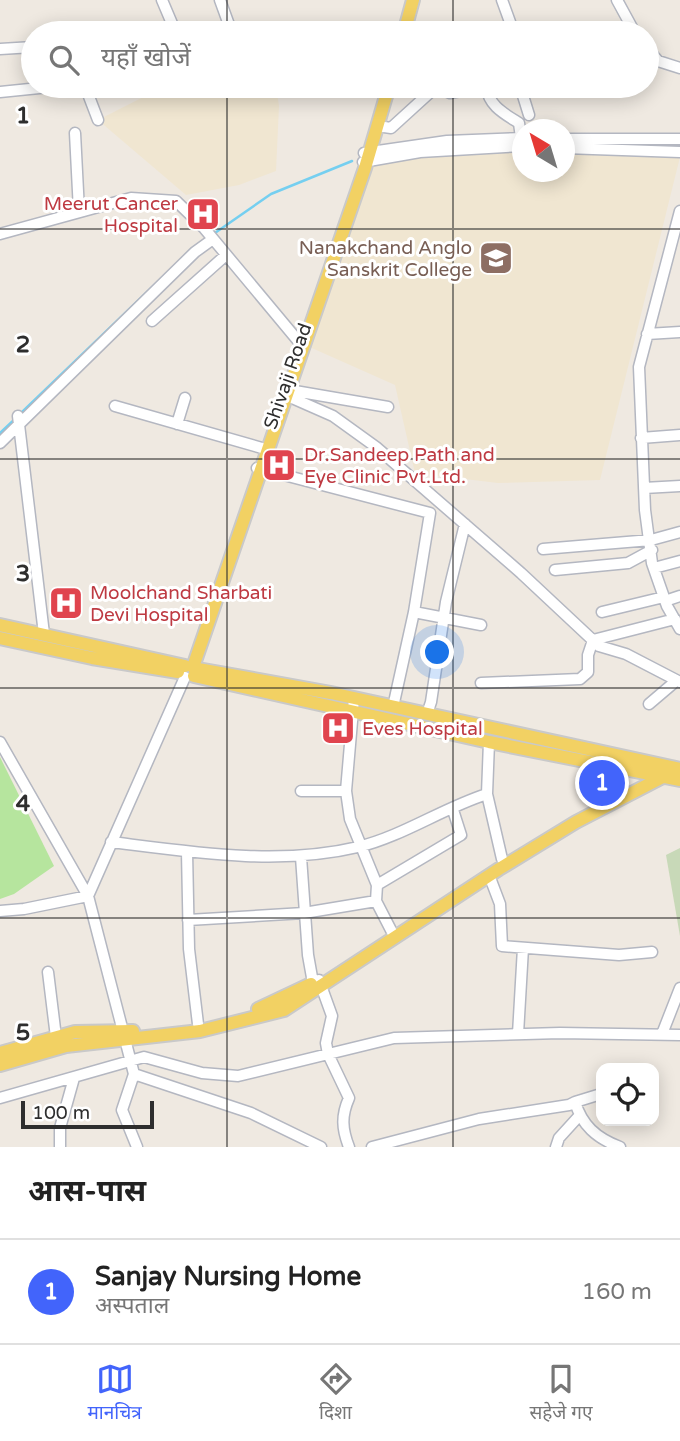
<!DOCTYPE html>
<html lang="hi">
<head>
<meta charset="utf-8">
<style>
	body { margin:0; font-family:"Varela Round","Noto Sans Devanagari",sans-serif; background:#f6f6f6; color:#222 }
	.controls { position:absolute; right:21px; bottom:21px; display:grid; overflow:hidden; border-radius:14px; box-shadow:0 4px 18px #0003 }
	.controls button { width:63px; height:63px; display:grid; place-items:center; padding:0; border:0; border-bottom:2px solid #e0e0e0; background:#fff; color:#222; font:35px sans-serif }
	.compass { position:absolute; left:512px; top:119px; width:63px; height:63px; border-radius:50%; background:#fff; box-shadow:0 4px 18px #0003; rotate:322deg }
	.scale { position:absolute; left:21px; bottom:18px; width:133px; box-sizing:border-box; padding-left:7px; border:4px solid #2e2e2e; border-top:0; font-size:19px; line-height:24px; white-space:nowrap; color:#2e2e2e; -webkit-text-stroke:5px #fff; paint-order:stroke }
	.you { position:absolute; left:438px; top:653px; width:24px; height:24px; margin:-18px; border:5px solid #fff; border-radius:50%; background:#1a73e8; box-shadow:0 0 0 10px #1a73e833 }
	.badge { display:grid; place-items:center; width:46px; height:46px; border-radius:50%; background:#4264fb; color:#fff; font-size:23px; font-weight:700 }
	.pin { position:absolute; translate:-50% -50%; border:4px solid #fff; box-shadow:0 2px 7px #0006 }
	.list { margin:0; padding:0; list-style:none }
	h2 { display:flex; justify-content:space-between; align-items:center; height:91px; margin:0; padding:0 28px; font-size:30px }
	h2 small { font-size:23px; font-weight:400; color:#767676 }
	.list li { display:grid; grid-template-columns:46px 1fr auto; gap:21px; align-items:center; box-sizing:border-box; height:105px; padding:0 28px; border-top:2px solid #e0e0e0 }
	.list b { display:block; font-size:26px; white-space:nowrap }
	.list p { margin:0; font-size:23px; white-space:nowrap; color:#767676 }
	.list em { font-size:23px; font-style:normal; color:#767676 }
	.icon { flex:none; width:38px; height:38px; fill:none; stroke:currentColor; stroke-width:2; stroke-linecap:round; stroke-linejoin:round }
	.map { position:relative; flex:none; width:680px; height:1147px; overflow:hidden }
	.search { position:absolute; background:#fff; box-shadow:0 4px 18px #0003; left:21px; right:21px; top:21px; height:77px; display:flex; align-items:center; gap:18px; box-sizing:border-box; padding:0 24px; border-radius:38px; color:#767676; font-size:26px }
	.sheet { height:196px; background:#fff }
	nav { display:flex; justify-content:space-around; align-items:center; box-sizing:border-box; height:98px; border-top:2px solid #e0e0e0; background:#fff; font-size:19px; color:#767676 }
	nav a { display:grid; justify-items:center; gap:4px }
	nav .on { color:#4264fb }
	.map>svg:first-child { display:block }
	.education { fill:#f0e6d1 }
	.green { fill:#b6e59e }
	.cemetery { fill:#c8d9b8 }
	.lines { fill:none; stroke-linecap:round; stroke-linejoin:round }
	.stream { stroke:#75cff0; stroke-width:2.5 }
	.minor-casing { stroke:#b4b7c1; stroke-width:13 }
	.major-casing { stroke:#c9c9c9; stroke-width:16 }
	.minor { stroke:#fff; stroke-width:10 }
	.major { stroke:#f2d163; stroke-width:12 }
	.grid { fill:none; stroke:#2e2e2e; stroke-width:2; stroke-opacity:0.55 }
	.labels { text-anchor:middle; stroke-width:6; stroke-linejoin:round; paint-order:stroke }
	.health-label { font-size:19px; fill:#be3a42; stroke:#fff; text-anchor:start }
	.education-label { font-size:19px; fill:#785e54; stroke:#fff; text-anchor:end }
	.street-label { font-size:19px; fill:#2e2e2e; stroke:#fff }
	.grid-label { font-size:23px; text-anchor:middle; font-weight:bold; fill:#2e2e2e; stroke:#fff; stroke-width:6; stroke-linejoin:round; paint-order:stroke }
</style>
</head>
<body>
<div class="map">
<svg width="680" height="1147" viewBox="0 0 680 1147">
	<rect width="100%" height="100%" fill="#efe9e1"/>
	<path class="education" d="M 165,86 L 276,86 L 279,106 L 276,171 L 239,185 L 186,195 L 98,120 Z
		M 522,150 L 522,172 L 564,172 L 565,152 L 680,157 L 600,480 L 498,483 L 415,473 L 395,385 L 305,345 L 368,168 L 421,155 Z"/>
	<path class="green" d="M 0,757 L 54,866 L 14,894 L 0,899 Z"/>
	<path class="cemetery" d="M 680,848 L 680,936 L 666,855 Z"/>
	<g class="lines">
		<path class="stream" d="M 617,145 L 680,145
			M 212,235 L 271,194 L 352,161
			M 20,414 L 167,273
			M 0,433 L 15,419"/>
		<g class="minor-casing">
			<path id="minor" d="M 162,0 L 176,33
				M 220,0 L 232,33
				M 502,0 L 510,22 L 506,33
				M 617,0 L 635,33
				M 608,33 L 631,26
				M 647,48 L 658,61 L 680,68
				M 0,49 L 33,47
				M 85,86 L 98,120
				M 486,86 C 489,106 503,113 519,123 L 521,138
				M 520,86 L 529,115
				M 0,92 L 59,86
				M 377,126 L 391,128 L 436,87 L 450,93 L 471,89
				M 75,133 L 79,211
				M 564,139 L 680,139
				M 564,148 L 680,152
				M 364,153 L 447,141 L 522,138
				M 363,162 L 420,152 L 522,146
				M 680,211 L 639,367 L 645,510 L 652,563 L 667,606 L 680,629
				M 0,234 L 131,198 L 176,201 L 204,228 L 299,342 L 304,343
				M 152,321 L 226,255
				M 647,334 L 680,332
				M 289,390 L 388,407
				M 283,394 L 333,416 L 376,447 L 521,573 L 599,646 L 626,654 L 680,682
				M 115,406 L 269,450
				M 18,416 L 44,634
				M 177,424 L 185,398
				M 641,438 L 680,435
				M 0,443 L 195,252 L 213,239
				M 257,468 L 430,513 L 414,612 L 393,707
				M 644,488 L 680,486
				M 543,549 L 651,540 L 680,532
				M 654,568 L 680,561
				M 555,570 L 628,563 L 652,550
				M 665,601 L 680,596
				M 414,612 L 481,625
				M 602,612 L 664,597
				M 481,683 L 580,679 L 588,672 L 588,655 L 593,640 L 675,619
				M 354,698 L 346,791 L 350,819 L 377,885 L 376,901 L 393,934
				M 649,704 L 676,681
				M 427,714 L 431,702 L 446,602 L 465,524
				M 0,742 L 88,896 L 134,1074 L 251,1113 L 321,1147
				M 489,742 L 487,794 L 502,859
				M 301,791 L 346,791
				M 111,842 C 191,852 279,866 358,847 C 403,836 443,808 487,794
				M 187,852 L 189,949 L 198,1024
				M 301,857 L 308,955 L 313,983
				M 489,875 L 500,904 L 502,946 L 619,955 L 652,952
				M 377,885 L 461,835 L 453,810
				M 0,911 L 24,909 L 88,896 L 185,677
				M 188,920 L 304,913 L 376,901
				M 48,972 L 56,1037
				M 319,980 L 332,1016 L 326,1043 L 328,1054 L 349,1098 C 341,1116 342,1129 349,1147
				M 518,1034 L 523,948
				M 662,1034 L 680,988
				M 134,1074 L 122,1110 L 137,1147
				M 0,1098 L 144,1057 L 202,1073 L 238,1076 L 394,1038 L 560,1033 L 680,1035
				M 575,1102 L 601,1094
				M 60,1147 L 60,1128 L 74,1078
				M 372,1147 L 479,1119 L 569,1105 L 575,1102 C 582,1125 596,1138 620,1147
				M 556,1147 L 559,1138 L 579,1116"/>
		</g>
		<g class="major-casing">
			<path id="major" d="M 404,33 L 413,0
				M 0,625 L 185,666
				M 0,638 L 92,658 L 178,672
				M 193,667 L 365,168 L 389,86
				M 198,669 L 331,693 L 680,769
				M 194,676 L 489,742 L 680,780
				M 618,793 L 623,767
				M 258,1009 L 311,984
				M 0,1053 L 75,1032 L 133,1031
				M 0,1065 L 66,1046 L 200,1031 L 284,1010 L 499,869 L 576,822 L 678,769"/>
		</g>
		<use href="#minor" class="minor"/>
		<use href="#major" class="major"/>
	</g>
	<path class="grid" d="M 227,0 L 227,33M 453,0 L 453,33M 227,86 L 227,1147M 453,86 L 453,1147M 0,229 L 680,229M 0,459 L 680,459M 0,688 L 680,688M 0,918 L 680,918"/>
	<defs>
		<g id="hospital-square" transform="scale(1.75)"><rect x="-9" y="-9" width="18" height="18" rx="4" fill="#e0444e" stroke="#fff"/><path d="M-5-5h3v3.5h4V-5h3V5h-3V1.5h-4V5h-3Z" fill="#fff"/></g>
		<g id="university-square" transform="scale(1.75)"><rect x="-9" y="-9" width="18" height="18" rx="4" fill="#8d6e63" stroke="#fff"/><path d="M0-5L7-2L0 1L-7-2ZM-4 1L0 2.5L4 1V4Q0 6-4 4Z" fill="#fff"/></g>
	</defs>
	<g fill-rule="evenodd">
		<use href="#hospital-square" x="203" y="214"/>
		<use href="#university-square" x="496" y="258"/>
		<use href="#hospital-square" x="279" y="465"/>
		<use href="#hospital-square" x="66" y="603"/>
		<use href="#hospital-square" x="338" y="728"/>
	</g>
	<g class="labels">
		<g class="health-label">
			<text x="178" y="210" text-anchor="end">Meerut Cancer<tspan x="178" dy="22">Hospital</tspan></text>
			<text x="304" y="461">Dr.Sandeep Path and<tspan x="304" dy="22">Eye Clinic Pvt.Ltd.</tspan></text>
			<text x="90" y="599">Moolchand Sharbati<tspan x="90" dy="22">Devi Hospital</tspan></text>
			<text x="362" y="735">Eves Hospital</text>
		</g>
		<g class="education-label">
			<text x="472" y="254">Nanakchand Anglo<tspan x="472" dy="22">Sanskrit College</tspan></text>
		</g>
		<g class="street-label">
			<text transform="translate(287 376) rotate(-71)" y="7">Shivaji Road</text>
		</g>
	</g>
	<g class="grid-label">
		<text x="23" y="123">1</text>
		<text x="23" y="352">2</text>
		<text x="23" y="581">3</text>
		<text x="23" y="811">4</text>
		<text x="23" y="1040">5</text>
	</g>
</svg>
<div class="controls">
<button><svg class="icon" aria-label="locate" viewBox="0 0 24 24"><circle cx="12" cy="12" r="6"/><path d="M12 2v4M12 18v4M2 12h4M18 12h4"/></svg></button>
</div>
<svg class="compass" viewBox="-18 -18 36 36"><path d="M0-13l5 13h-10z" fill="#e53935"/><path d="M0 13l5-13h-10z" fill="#767676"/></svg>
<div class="scale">100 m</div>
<div class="you"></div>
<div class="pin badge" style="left:602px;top:783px">1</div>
<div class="search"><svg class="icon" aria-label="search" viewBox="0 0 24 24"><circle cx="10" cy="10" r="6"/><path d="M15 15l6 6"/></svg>यहाँ खोजें</div>
</div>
<section class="sheet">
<h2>आस-पास<small></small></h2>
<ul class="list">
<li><span class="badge">1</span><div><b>Sanjay Nursing Home</b><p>अस्पताल</p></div><em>160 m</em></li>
</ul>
</section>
<nav>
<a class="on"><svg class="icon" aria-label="map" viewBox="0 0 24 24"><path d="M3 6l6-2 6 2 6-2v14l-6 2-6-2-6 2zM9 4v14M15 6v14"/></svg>मानचित्र</a>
<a><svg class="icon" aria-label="directions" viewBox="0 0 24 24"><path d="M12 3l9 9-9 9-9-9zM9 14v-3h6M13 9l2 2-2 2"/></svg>दिशा</a>
<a><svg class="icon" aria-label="saved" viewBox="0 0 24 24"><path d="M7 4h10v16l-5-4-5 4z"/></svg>सहेजे गए</a>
</nav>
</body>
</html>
